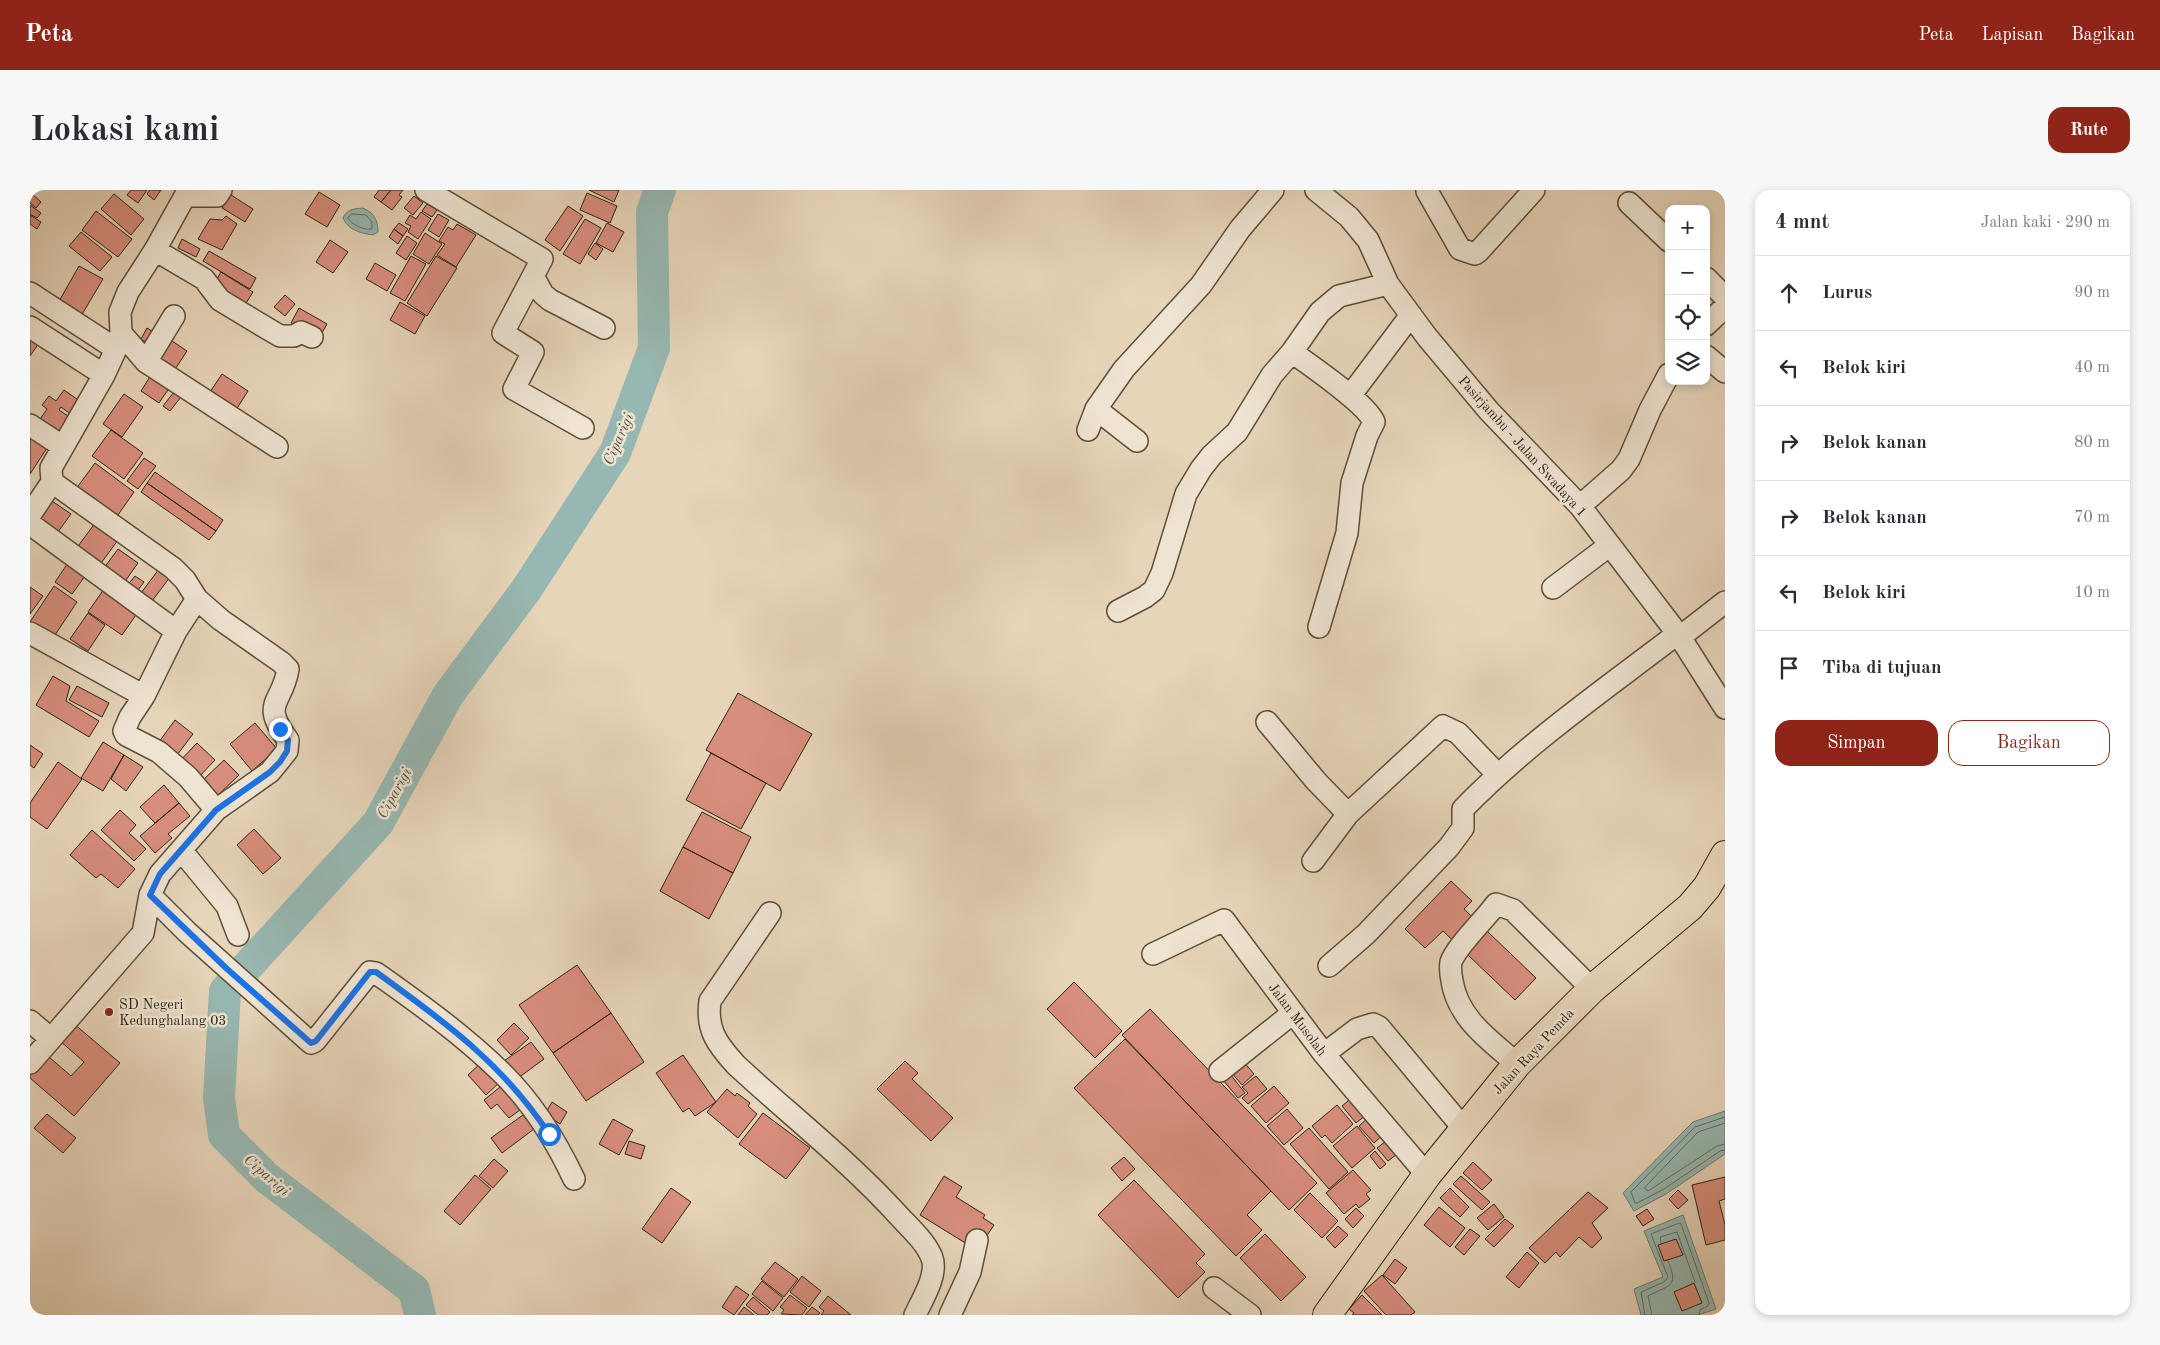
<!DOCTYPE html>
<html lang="id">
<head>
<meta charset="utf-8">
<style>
	body { margin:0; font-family:"Old Standard TT",serif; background:#f7f7f7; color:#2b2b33 }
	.controls { position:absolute; right:15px; top:15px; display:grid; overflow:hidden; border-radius:10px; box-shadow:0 2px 8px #0003 }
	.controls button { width:45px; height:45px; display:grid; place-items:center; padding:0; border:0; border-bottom:1px solid #e1e1e2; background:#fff; color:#2b2b33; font:25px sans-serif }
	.stop { position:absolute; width:15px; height:15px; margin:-11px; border:4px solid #1a73e8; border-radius:50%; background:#fff }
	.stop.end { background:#1a73e8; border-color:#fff; box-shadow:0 1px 5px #0008 }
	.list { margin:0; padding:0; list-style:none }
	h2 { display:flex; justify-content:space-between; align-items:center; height:65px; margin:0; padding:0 20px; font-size:21px }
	h2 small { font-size:16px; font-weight:400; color:#7c7c81 }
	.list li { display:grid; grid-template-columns:32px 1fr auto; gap:15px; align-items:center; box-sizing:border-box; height:75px; padding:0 20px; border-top:1px solid #e1e1e2 }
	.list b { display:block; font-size:19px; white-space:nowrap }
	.list em { font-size:16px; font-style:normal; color:#7c7c81 }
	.actions { display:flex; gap:10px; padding:15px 20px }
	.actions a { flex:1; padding:11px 0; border:1px solid #8f2418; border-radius:15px; text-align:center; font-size:18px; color:#8f2418 }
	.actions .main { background:#8f2418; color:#fff }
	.icon { flex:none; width:28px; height:28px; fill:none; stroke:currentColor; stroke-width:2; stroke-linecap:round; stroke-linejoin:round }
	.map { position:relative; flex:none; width:1695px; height:1125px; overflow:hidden; border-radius:15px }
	header { display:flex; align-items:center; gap:30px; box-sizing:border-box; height:70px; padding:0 25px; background:#8f2418; color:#fff }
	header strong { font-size:24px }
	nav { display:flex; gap:28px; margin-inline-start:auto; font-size:18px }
	.intro { display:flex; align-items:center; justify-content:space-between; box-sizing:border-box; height:120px; padding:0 30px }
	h1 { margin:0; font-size:35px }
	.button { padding:12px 22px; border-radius:15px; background:#8f2418; color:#fff; font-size:18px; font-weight:700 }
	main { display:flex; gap:30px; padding:0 30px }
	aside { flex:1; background:#fff; border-radius:15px; box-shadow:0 2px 8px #0003 }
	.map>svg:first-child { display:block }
	.water { fill:#97b8b2; stroke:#6d7c71 }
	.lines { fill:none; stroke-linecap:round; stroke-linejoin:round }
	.shore { stroke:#636d60; stroke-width:1 }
	.river { stroke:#97b8b2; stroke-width:32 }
	.building { fill:#d88e7d; stroke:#2f220f }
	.minor-casing { stroke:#5d4f3a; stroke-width:24 }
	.major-casing { stroke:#2f220f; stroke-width:30 }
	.minor { stroke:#efe4d2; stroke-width:21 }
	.major { stroke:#e7d5ba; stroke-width:28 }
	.route { stroke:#1a73e8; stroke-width:6 }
	.poi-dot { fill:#8f2418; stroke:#efe4d2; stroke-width:2 }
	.labels { text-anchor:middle; stroke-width:5; stroke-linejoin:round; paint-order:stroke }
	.street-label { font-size:14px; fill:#2f220f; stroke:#efe4d2 }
	.poi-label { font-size:14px; fill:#2f220f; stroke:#efe4d2; text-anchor:start }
	.water-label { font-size:15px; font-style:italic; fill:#4e4f40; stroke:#efe4d2 }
</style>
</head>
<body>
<header>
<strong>Peta</strong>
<nav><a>Peta</a><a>Lapisan</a><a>Bagikan</a></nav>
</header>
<div class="intro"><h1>Lokasi kami</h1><a class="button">Rute</a></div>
<main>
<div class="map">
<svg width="1695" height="1125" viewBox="0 0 1695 1125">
	<rect width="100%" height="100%" fill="#e7d5ba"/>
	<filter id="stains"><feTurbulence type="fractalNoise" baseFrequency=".004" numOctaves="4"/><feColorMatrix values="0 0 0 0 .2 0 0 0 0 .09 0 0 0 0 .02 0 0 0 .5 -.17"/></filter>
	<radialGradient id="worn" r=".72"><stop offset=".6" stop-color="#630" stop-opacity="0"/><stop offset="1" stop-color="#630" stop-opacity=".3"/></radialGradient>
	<path class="water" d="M 333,18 C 344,23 348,30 348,42 L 343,45 C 330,43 318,40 313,28 C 317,19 323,19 333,18 Z
		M 1695,921 L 1695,964 L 1636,1004 L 1604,1021 L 1593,1003 L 1663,932 Z
		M 1653,1025 L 1686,1119 L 1668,1125 L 1611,1125 L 1604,1099 L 1633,1087 L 1614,1041 Z"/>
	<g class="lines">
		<path class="shore" d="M 322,24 L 336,25 L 342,32 L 342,39 C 334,40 323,36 318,28 Z
			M 1695,927 L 1665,937 L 1601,1002 L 1605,1013 L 1607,1013 L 1634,999 L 1690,961 L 1695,960
			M 1695,933 L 1668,942 L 1615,997 L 1615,999 L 1618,1001 L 1687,956 L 1695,954
			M 1631,1053 L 1630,1047 L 1647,1042 L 1665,1092
			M 1615,1125 L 1611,1102 L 1634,1092 L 1638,1087 L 1621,1044 L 1649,1033 L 1651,1034 L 1679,1113 L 1678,1116 L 1670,1120 L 1669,1125
			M 1622,1125 L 1618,1106 C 1638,1095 1650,1098 1638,1071"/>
		<path class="river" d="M 390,1125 L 384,1100 L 237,988 L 194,945 L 189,908 L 195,801 L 348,633 L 418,505 L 496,400 L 585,263 L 624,158 L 622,22 L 630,0"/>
	</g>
	<path class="building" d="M 101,0 L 117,0 L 108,13 L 97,5 Z
		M 120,0 L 131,0 L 124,10 L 117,4 Z
		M 349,0 L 361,0 L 351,12 L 344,7 Z
		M 361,0 L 373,0 L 369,5 L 372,7 L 362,20 L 351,12 Z
		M 559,0 L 589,0 L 584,12 Z
		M 0,2 L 11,12 L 6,18 L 0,13 Z
		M 289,2 L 310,15 L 297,37 L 275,24 Z
		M 557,3 L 587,16 L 580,33 L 550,20 Z
		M 84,4 L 114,29 L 101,45 L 71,19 Z
		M 201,5 L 223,19 L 215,32 L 192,18 Z
		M 384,6 L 393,13 L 383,25 L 374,18 Z
		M 397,14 L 407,20 L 402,27 L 392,21 Z
		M 0,15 L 11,23 L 7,28 L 0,24 Z
		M 538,16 L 553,26 L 530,61 L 515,50 Z
		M 66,21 L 102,49 L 88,67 L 52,40 Z
		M 391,22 L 401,29 L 388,49 L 378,42 L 381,36 L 375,33 L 380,25 L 386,29 Z
		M 408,24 L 419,30 L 409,47 L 398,40 Z
		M 0,25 L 11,32 L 7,39 L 0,34 Z
		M 196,26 L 207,34 L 192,60 L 168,49 L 180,29 L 192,30 Z
		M 555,29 L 571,38 L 550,74 L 533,64 Z
		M 369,33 L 378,39 L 373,46 L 364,39 Z
		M 577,33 L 594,42 L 583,62 L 566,53 Z
		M 427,34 L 446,45 L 426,77 L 407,65 L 415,54 L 409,51 L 418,37 L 423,40 Z
		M 364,39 L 373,46 L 368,54 L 359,47 Z
		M 51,42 L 82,67 L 70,81 L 39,56 Z
		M 395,43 L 412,54 L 399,74 L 383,64 Z
		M 377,46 L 387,53 L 376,70 L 366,63 Z
		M 152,49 L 170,59 L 166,67 L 148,58 Z
		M 300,50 L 318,62 L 303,83 L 286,72 Z
		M 565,53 L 573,59 L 566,70 L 558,64 Z
		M 179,61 L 226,88 L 220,99 L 173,71 Z
		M 381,66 L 396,74 L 375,111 L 360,103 Z
		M 406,66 L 427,78 L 397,126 L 377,113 Z
		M 345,73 L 366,85 L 357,101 L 336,89 Z
		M 49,76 L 73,89 L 51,126 L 28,113 Z
		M 191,82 L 223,102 L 216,113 L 184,94 Z
		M 255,105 L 265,114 L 255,126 L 244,117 Z
		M 370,112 L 395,126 L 385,144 L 360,130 Z
		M 269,118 L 297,134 L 289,148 L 261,133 Z
		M 117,138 L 125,143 L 119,154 L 111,149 Z
		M 0,146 L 9,153 L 0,166 Z
		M 136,147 L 157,161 L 142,184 L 121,171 Z
		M 123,182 L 142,194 L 129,213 L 111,201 Z
		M 192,184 L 218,201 L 204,223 L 178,205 Z
		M 147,198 L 154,203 L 140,221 L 133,216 Z
		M 34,200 L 51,212 L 42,225 L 31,217 L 29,220 L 41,228 L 30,245 L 9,231 L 17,219 L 12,215 L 19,206 L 26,211 Z
		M 94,204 L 113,217 L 92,247 L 73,234 Z
		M 81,240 L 113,263 L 94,289 L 62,266 Z
		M 0,247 L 17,258 L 0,284 Z
		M 114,268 L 126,276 L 108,299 L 97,291 Z
		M 65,273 L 104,302 L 83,332 L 43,303 Z
		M 125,282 L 193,330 L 186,341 L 117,293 Z
		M 117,293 L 186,341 L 179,350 L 111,302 Z
		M 22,311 L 41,324 L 25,346 L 6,333 Z
		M 68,329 L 91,346 L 66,380 L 43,363 Z
		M 88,359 L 108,373 L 91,397 L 71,382 Z
		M 40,370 L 58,382 L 42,404 L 25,392 Z
		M 129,379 L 140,387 L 119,415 L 108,407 Z
		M 105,386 L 114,392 L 105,404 L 96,397 Z
		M 24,396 L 47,412 L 21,451 L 0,437 L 0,432 Z
		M 0,397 L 13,406 L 0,424 Z
		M 74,399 L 108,422 L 92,445 L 58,422 Z
		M 58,423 L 75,435 L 58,461 L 40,449 Z
		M 23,486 L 40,496 L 36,511 L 69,531 L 59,547 L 6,515 Z
		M 47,496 L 79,513 L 72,527 L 39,510 Z
		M 708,503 L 782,544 L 750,601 L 676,560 Z
		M 145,530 L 163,544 L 144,569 L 126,556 Z
		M 225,533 L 247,559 L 222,581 L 200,554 Z
		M 73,552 L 94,565 L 73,601 L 51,588 Z
		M 167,553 L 185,570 L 166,590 L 148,573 Z
		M 0,555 L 13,564 L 4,578 L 0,575 Z
		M 681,563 L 736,593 L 711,639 L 656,610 Z
		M 94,565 L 113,577 L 96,601 L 81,589 Z
		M 194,570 L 209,585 L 183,610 L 168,595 Z
		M 28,572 L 52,589 L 17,639 L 0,627 L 0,613 Z
		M 134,595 L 149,613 L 125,633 L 110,617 Z
		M 149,613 L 160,626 L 138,644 L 142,648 L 125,663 L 110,646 Z
		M 90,620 L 106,635 L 99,643 L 116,659 L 104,671 L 71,640 Z
		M 672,622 L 721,647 L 703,683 L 653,657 Z
		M 224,639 L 251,668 L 233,684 L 207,655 Z
		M 62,640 L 105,679 L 88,698 L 71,684 L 66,688 L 40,665 Z
		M 653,657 L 703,683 L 679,729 L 630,701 Z
		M 1421,691 L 1442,711 L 1434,719 L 1506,788 L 1485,810 L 1413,741 L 1395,758 L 1375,739 Z
		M 547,775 L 581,823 L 523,863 L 489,815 Z
		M 1044,792 L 1092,841 L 1065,868 L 1017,819 Z
		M 1120,819 L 1287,993 L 1259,1020 L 1092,845 Z
		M 581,823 L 614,872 L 556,911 L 523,863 Z
		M 43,833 L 90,873 L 44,926 L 0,888 L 0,875 L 12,861 L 41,886 L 54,872 L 29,850 Z
		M 484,833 L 499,848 L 481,865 L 467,850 Z
		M 1095,849 L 1241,1001 L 1217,1025 L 1232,1040 L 1206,1066 L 1044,898 Z
		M 501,852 L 514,869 L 484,891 L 471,873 Z
		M 653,865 L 686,912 L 665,926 L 659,918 L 653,922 L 626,883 Z
		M 1212,870 L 1224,884 L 1212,895 L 1200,881 Z
		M 453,871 L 471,891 L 456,905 L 438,885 Z
		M 875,871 L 888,883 L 882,889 L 923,928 L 901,951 L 847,899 Z
		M 1200,884 L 1215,903 L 1208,908 L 1193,890 Z
		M 1226,886 L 1237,899 L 1218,914 L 1212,908 L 1218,903 L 1212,897 Z
		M 475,893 L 494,917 L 479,928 L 467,914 L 461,919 L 454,910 Z
		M 1244,896 L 1259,913 L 1236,933 L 1221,916 Z
		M 697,899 L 705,906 L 707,903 L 720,913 L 718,916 L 727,924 L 708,948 L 677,922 Z
		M 1325,905 L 1340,922 L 1326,933 L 1312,916 Z
		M 522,912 L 537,922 L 530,934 L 515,924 Z
		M 1307,915 L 1323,934 L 1302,953 L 1295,945 L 1292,948 L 1282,936 Z
		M 1257,919 L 1273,938 L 1254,955 L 1237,936 Z
		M 733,923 L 780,958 L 756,989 L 709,954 Z
		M 17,924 L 46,948 L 33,963 L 4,938 Z
		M 493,925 L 504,939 L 472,963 L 461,948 Z
		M 1341,925 L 1356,942 L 1344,953 L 1329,936 Z
		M 583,929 L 603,940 L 589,965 L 569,954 Z
		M 1327,936 L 1345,958 L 1322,978 L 1303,956 Z
		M 1279,938 L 1318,982 L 1299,999 L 1260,954 Z
		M 1360,948 L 1371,961 L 1358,971 L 1347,958 Z
		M 599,951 L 615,956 L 611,969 L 595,964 Z
		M 1345,961 L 1356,974 L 1350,979 L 1340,966 Z
		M 1094,967 L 1105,979 L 1092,991 L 1081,978 Z
		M 464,969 L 478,981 L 463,998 L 449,986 Z
		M 1443,972 L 1462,990 L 1452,1000 L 1433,983 Z
		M 1323,980 L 1341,1000 L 1336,1004 L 1340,1009 L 1329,1018 L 1326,1014 L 1314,1024 L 1296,1003 Z
		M 445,985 L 461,999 L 430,1035 L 414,1021 Z
		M 914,986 L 932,997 L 926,1007 L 955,1025 L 953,1028 L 964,1035 L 954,1050 L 937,1054 L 890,1025 Z
		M 1431,986 L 1460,1012 L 1452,1020 L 1423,994 Z
		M 1695,987 L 1695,1009 L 1689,1011 L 1695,1035 L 1695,1050 L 1676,1055 L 1662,995 Z
		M 1104,990 L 1175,1064 L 1166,1073 L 1175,1082 L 1148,1108 L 1068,1025 Z
		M 641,998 L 661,1012 L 632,1053 L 612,1039 Z
		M 1420,998 L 1439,1017 L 1430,1027 L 1410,1008 Z
		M 1648,1000 L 1658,1010 L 1648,1019 L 1639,1009 Z
		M 1558,1002 L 1578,1018 L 1562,1033 L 1572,1048 L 1562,1058 L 1549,1047 L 1530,1067 L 1526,1062 L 1515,1073 L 1499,1058 Z
		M 1280,1003 L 1308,1031 L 1292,1048 L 1264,1020 Z
		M 1464,1014 L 1474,1027 L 1458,1040 L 1447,1028 Z
		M 1409,1017 L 1435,1038 L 1420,1057 L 1394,1035 Z
		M 1326,1018 L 1334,1026 L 1323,1038 L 1315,1029 Z
		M 1617,1019 L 1624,1029 L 1613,1036 L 1606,1026 Z
		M 1475,1029 L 1484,1036 L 1464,1057 L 1455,1049 Z
		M 1308,1036 L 1318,1045 L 1305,1058 L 1296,1048 Z
		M 1440,1039 L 1450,1046 L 1434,1065 L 1425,1057 Z
		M 1235,1044 L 1276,1087 L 1251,1111 L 1210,1068 Z
		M 1646,1049 L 1653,1065 L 1634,1071 L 1628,1055 Z
		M 1497,1062 L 1509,1073 L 1489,1098 L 1476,1087 Z
		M 1365,1069 L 1377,1078 L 1365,1094 L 1353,1085 Z
		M 745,1072 L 768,1089 L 754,1107 L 731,1089 Z
		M 1352,1085 L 1385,1122 L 1381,1125 L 1356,1125 L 1334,1101 Z
		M 772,1086 L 791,1101 L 779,1117 L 760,1102 Z
		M 732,1091 L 753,1108 L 743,1121 L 722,1104 Z
		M 1664,1093 L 1672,1113 L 1652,1121 L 1644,1102 Z
		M 706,1096 L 719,1105 L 704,1125 L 692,1117 Z
		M 760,1105 L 777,1118 L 772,1125 L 751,1124 L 754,1120 L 750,1117 Z
		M 1332,1105 L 1352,1125 L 1322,1125 L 1324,1123 L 1319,1119 Z
		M 798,1106 L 821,1125 L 791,1125 L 794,1121 L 789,1117 Z
		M 723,1107 L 740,1122 L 737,1125 L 728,1125 L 716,1115 Z
		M 714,1117 L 724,1125 L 708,1125 Z
		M 782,1117 L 790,1123 L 788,1125 L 775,1125 Z"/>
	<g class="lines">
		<g class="minor-casing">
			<path id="minor" d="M 396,0 L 512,69 L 503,86 L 513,104 L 520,110 L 574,138
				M 1286,0 L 1319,27 L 1338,50 L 1358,94 L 1397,147 L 1459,221 L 1550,316 L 1650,447 L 1695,518
				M 1397,1 L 1430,59 L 1445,64 L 1449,61 L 1504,0
				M 1599,13 L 1639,51
				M 125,60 L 174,89 L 190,110 L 233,136 L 250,146 L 264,146 L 271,142 L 282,147
				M 503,86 L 473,143 L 503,162 L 484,199 L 553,238
				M 1676,88 L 1695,107
				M 0,103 L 86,159
				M 1676,135 L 1695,117
				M 0,137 L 74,185
				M 91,143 L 116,172 L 247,257
				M 1262,162 C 1281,176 1336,213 1344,232 L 1337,246 L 1322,293 L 1317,343 L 1289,437
				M 1676,166 L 1695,182
				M 116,172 L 144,126
				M 1320,206 L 1381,125
				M 1066,219 L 1107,251
				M 0,235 L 32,256
				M 1058,240 L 1066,219 L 1094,179 L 1171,95 L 1210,39 L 1243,0
				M 1550,316 L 1591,280 L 1599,269 L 1620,220 L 1639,184
				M 0,325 L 22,292 L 21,278 L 74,185 L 86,159 L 91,143 L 90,122 L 98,102 L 125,60 L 155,6 L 187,6 L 191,0
				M 0,334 L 146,441
				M 1523,398 L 1580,355
				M 1088,421 L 1115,407 L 1124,400 L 1132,383 L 1156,304 L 1171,279 L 1182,265 L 1207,242 L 1242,185 L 1262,162 L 1290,122 L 1309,106 L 1358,94
				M 0,443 L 114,506 L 146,441 L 167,409
				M 1650,447 L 1695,412
				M 114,506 L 100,527 L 94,541 L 96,545 L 129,562 L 158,587 L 186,620
				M 1237,532 L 1286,591 L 1318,624
				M 151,660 L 197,716 L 208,745
				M 1283,671 L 1318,624 L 1413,536 L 1428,543 L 1468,585
				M 120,705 L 157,742 L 281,853 L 285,851 L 340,782 L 346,783 C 390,814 433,845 471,882 C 502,912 526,951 544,989
				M 740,723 L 680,811 C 676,840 687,854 706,875 C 760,925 819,971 869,1026 C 880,1038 896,1052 902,1068 C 908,1085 892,1110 885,1125
				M 1123,764 L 1194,730 L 1294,864 L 1397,985
				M 1299,776 L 1336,744 L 1419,657 L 1433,638 L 1433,619 C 1497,553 1574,500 1647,444
				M 0,831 L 21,849
				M 1294,864 L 1327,839 L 1343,834 L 1349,837 L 1434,939
				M 0,873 L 113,743 L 120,705 L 130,684 L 186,620 L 240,582 L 257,561 L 258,550 C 230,512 252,515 258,479 L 251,472 L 191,430 L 167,409 L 155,390 L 143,378 L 22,292
				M 1487,874 C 1460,850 1428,829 1422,791 C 1421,786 1420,778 1421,772 C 1426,757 1456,728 1466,714 L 1483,720 L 1562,799
				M 1190,881 L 1263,823
				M 1184,1098 L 1220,1125
				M 920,1125 L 940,1082 L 947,1050"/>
		</g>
		<g class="major-casing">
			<path id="major" d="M 1297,1125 L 1397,985 L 1487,874 L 1562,799 L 1660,717 L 1677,697 L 1695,665"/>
		</g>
		<use href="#minor" class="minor"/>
		<use href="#major" class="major"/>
	</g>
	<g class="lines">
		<path class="route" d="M 250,539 L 258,550 L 257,561 L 250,572 L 240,582 L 186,620 L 130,684 L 120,705 L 196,778 L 281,853 L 286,851 L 340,782 L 346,782 C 414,831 473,874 519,944"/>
	</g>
	<circle class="poi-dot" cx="79" cy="822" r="5"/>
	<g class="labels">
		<g class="street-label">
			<text transform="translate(1493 256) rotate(48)" y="5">Pasirjambu - Jalan Swadaya 1</text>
			<text transform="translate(1268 829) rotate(53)" y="5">Jalan Musolah</text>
			<text transform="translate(1503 861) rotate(-47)" y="5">Jalan Raya Pemda</text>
		</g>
		<g class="poi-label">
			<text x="89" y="819">SD Negeri<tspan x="89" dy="16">Kedunghalang 03</tspan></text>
		</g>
		<g class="water-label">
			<text transform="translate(588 249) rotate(-66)" y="5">Ciparigi</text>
			<text transform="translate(364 603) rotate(-61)" y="5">Ciparigi</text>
			<text transform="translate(237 985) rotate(41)" y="5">Ciparigi</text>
		</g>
	</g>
	<rect width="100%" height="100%" filter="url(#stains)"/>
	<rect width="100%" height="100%" fill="url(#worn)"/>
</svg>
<div class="controls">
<button>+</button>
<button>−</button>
<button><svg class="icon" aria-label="locate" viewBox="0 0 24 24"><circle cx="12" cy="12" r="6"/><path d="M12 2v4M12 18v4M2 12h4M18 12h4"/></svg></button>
<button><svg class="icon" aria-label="layers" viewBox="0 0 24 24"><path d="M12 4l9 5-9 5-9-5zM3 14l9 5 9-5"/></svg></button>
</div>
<div class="stop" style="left:519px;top:944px"></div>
<div class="stop end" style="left:250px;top:539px"></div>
</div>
<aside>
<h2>4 mnt<small>Jalan kaki · 290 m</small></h2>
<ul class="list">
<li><svg class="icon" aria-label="ahead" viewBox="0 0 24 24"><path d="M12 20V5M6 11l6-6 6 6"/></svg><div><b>Lurus</b></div><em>90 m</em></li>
<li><svg class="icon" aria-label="left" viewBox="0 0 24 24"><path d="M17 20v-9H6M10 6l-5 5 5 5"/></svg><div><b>Belok kiri</b></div><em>40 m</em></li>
<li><svg class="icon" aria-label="right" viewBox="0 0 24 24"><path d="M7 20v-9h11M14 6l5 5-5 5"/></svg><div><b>Belok kanan</b></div><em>80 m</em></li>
<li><svg class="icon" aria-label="right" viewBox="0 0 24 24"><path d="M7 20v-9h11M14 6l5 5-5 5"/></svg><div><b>Belok kanan</b></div><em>70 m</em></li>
<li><svg class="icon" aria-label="left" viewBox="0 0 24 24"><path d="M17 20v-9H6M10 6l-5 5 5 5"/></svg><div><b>Belok kiri</b></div><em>10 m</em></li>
<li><svg class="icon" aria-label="arrive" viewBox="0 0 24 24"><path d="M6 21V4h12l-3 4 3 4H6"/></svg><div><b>Tiba di tujuan</b></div></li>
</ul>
<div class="actions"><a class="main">Simpan</a><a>Bagikan</a></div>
</aside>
</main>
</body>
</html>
